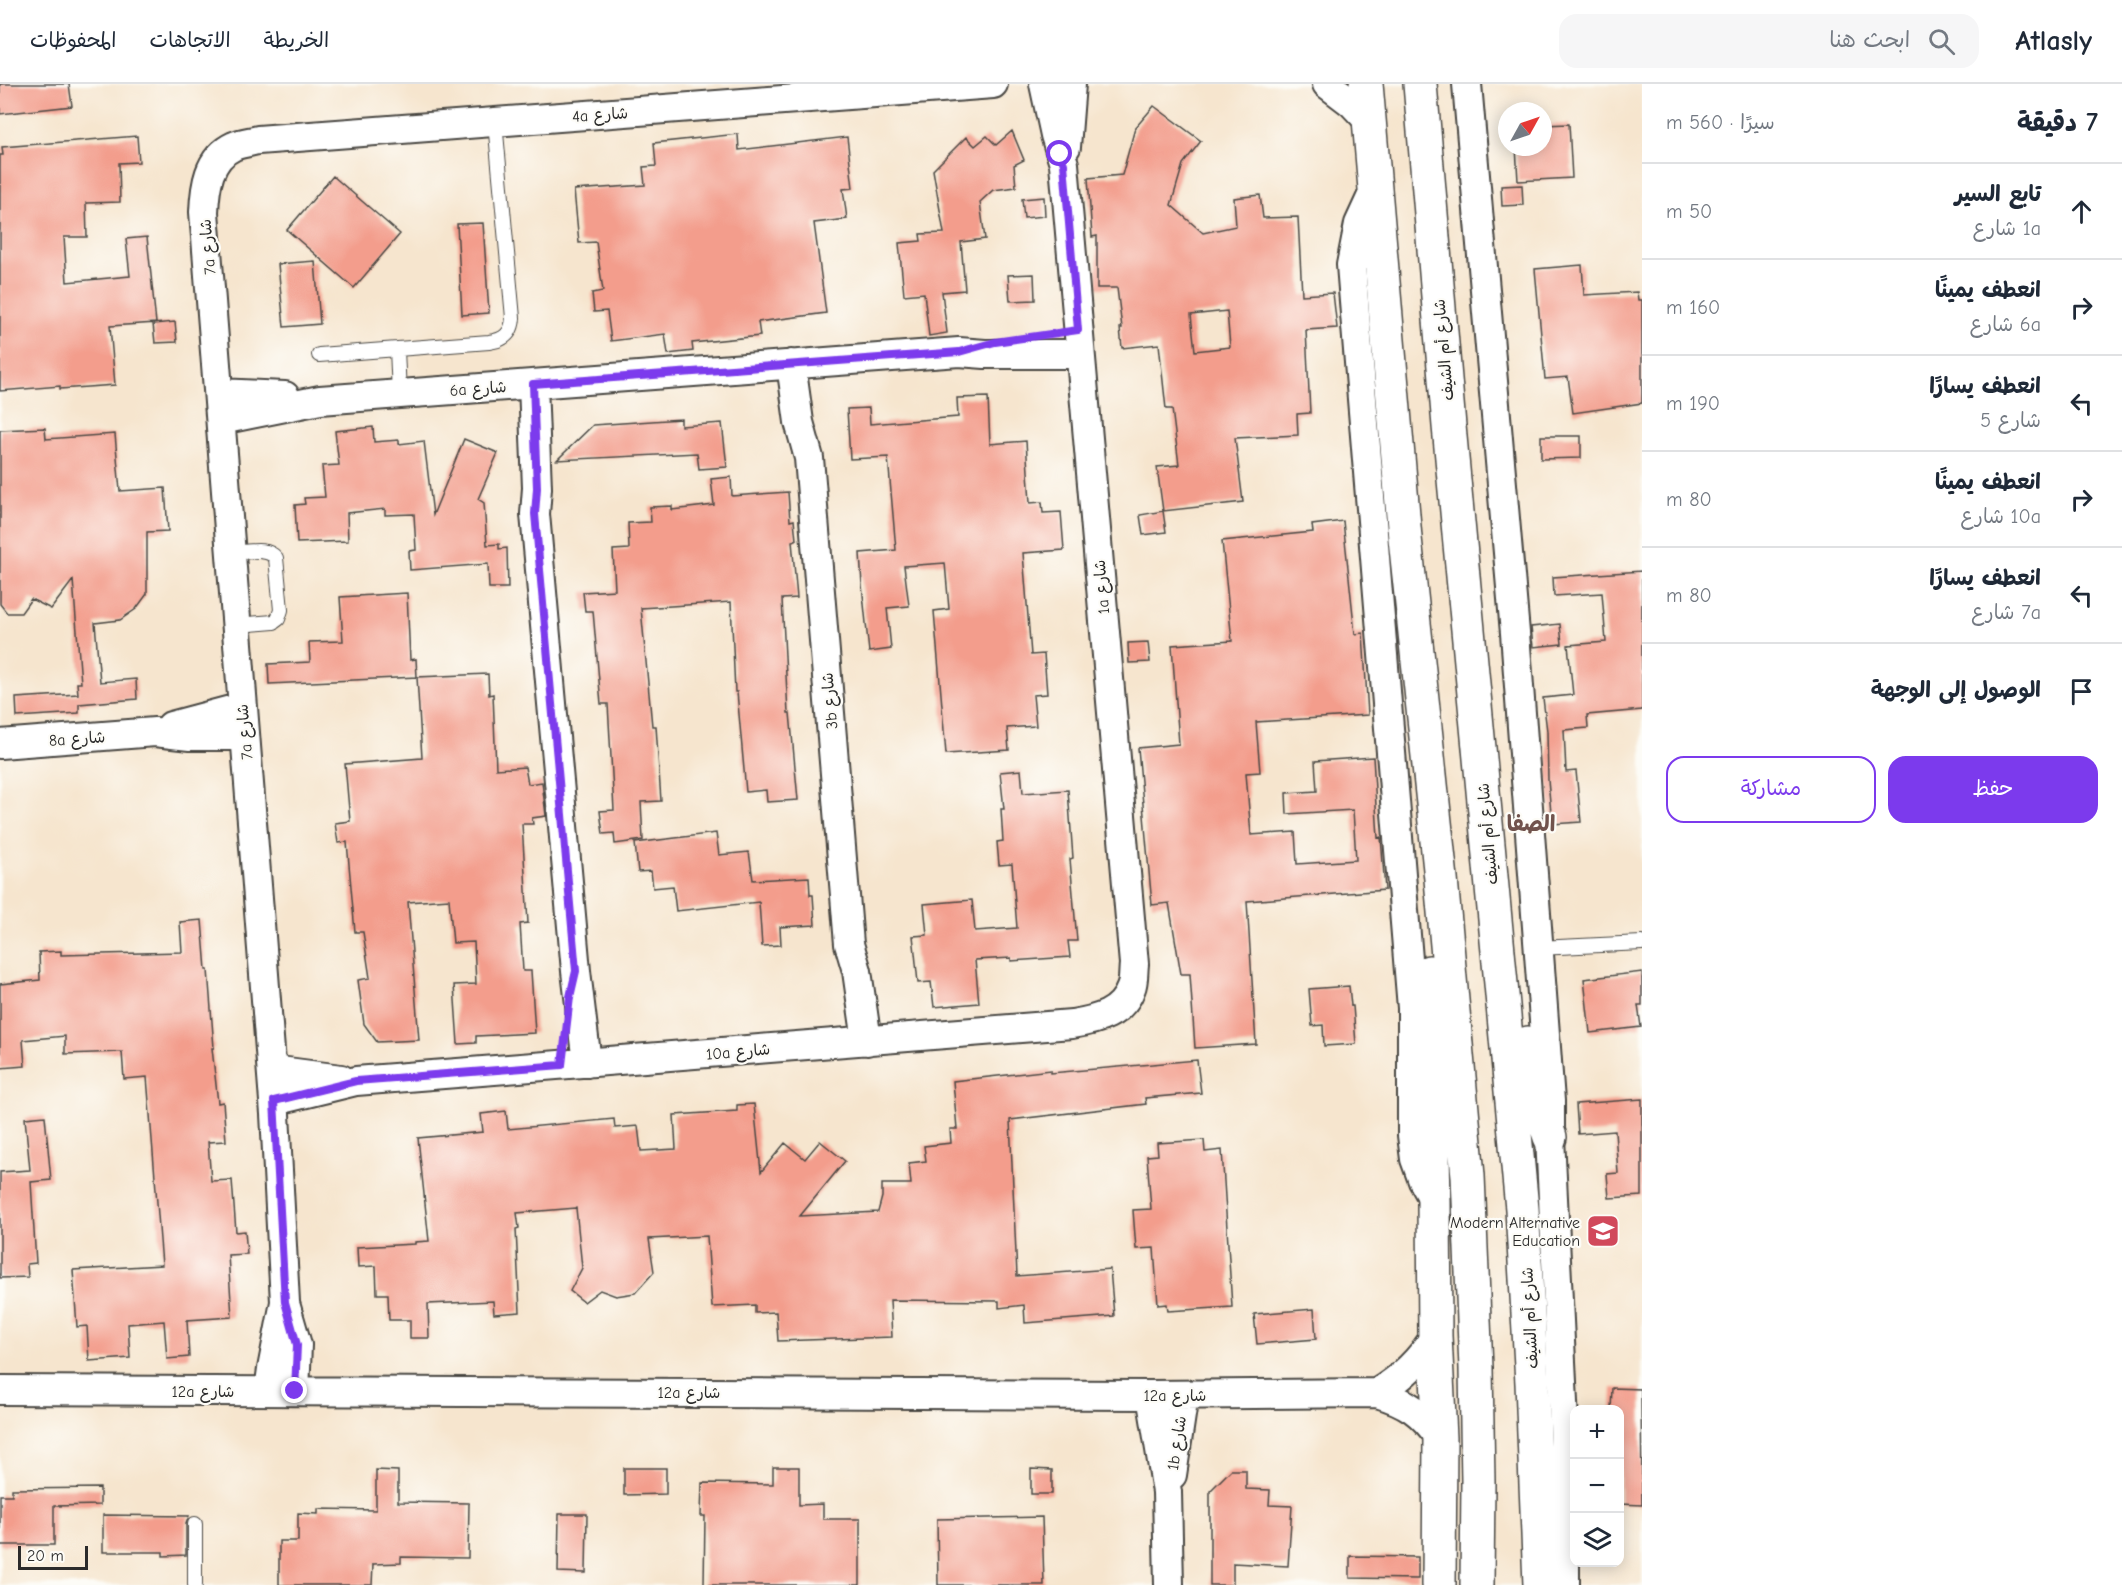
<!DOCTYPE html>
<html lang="ar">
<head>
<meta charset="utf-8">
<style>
	body { margin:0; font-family:"Comic Neue","Playpen Sans Arabic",sans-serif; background:#f6f6f7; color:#1f2937; direction:rtl }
	.controls { position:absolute; right:18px; bottom:18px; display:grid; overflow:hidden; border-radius:12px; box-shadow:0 3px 15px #0003 }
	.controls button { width:54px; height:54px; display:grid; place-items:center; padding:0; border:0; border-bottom:2px solid #e0e1e3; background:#fff; color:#1f2937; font:30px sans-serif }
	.compass { position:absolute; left:1498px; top:18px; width:54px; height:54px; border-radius:50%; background:#fff; box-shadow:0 3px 15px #0003; rotate:50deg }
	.scale { position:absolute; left:18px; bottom:15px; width:70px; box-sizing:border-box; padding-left:6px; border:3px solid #2b2b2b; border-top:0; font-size:16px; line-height:21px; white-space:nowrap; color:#2b2b2b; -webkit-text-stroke:4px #fdfcf7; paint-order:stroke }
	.stop { position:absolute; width:18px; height:18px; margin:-14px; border:4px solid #7c3aed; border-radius:50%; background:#fff }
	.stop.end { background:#7c3aed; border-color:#fff; box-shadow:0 2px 6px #0008 }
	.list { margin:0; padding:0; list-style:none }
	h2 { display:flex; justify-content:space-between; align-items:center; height:78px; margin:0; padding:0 24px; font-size:26px }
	h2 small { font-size:20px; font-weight:400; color:#747a83 }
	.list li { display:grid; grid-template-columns:39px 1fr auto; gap:18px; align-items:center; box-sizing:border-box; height:96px; padding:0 24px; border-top:2px solid #e0e1e3 }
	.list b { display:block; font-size:22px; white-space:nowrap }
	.list p { margin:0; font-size:20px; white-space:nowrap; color:#747a83 }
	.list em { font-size:20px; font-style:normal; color:#747a83 }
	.actions { display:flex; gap:12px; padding:18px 24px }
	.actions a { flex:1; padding:14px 0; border:2px solid #7c3aed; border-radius:18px; text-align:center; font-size:21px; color:#7c3aed }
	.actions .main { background:#7c3aed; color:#fff }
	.icon { flex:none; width:33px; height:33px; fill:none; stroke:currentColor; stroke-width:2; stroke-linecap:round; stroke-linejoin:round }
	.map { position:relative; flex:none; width:1642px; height:1501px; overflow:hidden; direction:ltr }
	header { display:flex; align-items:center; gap:36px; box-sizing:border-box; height:84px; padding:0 30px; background:#fff; border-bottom:2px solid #e0e1e3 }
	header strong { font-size:28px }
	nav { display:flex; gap:33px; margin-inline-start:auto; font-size:21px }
	.search { width:420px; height:54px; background:#f6f6f7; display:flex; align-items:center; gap:15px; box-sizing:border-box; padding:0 21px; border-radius:18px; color:#747a83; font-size:22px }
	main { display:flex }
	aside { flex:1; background:#fff }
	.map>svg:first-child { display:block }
	.building { fill:#f39d8c; fill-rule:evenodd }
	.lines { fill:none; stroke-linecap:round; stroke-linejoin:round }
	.lane-casing { stroke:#494743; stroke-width:16 }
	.street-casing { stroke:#494743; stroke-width:32 }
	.primary-casing { stroke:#494743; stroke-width:36 }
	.lane { stroke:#fff; stroke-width:14 }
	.street { stroke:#fff; stroke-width:28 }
	.primary { stroke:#fff; stroke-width:33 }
	.route { stroke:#7c3aed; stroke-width:8 }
	.labels { text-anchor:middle; stroke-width:4.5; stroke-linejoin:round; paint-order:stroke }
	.street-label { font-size:16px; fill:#2b2b2b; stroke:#fdfcf7 }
	.poi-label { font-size:16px; fill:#2b2b2b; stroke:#fdfcf7; text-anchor:end }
	.district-label { font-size:22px; font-weight:bold; fill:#71534d; stroke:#fdfcf7 }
</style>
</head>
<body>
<header>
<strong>Atlasly</strong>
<div class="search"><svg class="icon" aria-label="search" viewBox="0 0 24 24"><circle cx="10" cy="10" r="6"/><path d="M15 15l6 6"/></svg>ابحث هنا</div>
<nav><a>الخريطة</a><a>الاتجاهات</a><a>المحفوظات</a></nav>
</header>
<main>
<aside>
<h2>7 دقيقة<small>سيرًا · 560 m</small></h2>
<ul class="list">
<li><svg class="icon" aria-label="ahead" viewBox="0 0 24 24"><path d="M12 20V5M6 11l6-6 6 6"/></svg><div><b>تابع السير</b><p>1a شارع</p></div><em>50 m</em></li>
<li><svg class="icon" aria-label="right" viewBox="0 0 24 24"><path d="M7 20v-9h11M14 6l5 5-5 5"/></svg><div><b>انعطف يمينًا</b><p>6a شارع</p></div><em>160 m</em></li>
<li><svg class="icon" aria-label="left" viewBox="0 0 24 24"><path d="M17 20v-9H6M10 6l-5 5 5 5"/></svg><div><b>انعطف يسارًا</b><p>شارع 5</p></div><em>190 m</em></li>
<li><svg class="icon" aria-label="right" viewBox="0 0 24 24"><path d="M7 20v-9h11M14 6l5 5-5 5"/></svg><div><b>انعطف يمينًا</b><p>10a شارع</p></div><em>80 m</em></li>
<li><svg class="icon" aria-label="left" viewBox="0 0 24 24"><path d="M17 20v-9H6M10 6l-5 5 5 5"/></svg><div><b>انعطف يسارًا</b><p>7a شارع</p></div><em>80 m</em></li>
<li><svg class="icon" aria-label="arrive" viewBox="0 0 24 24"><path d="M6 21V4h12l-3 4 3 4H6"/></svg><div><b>الوصول إلى الوجهة</b></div></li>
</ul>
<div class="actions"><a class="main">حفظ</a><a>مشاركة</a></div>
</aside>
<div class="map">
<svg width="1642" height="1501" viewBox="0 0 1642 1501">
	<rect width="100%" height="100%" fill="#fdfcf7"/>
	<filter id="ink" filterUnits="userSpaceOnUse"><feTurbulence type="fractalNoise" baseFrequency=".0167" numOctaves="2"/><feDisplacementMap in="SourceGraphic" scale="12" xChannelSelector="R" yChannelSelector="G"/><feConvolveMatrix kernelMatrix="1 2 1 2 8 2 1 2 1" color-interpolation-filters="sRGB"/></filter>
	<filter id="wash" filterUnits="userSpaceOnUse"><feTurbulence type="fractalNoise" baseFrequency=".008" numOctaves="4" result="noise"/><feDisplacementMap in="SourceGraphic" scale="24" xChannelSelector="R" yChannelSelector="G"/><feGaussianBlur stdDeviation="1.35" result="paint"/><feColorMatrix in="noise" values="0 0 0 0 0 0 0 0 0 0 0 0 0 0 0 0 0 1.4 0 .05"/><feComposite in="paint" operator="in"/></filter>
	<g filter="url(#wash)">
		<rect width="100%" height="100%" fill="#f6e5ce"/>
		<g id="blocks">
			<path class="building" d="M 0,0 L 69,0 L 72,22 L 0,30 Z
				M 1154,22 L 1201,57 L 1183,80 L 1171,121 L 1203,149 L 1236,142 L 1234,114 L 1260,111 L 1263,134 L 1298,133 L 1302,211 L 1333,209 L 1337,244 L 1306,246 L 1310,329 L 1297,330 L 1298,351 L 1235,354 L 1243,418 L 1163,427 L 1157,383 L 1179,381 L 1172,325 L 1166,325 L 1159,260 L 1122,264 L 1120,244 L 1122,244 L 1117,204 L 1097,204 L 1097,152 L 1092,153 L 1088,94 L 1122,91 L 1135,44 ZM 1227,227 L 1230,263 L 1195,267 L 1191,231 Z
				M 1569,40 L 1572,94 L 1518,97 L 1516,63 L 1543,63 L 1543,41 Z
				M 1012,47 L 1024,76 L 1014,81 L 1016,103 L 993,106 L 980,118 L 985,155 L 961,158 L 965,206 L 942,208 L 947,249 L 929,252 L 924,209 L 904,211 L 899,159 L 921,157 L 920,150 L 944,149 L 933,86 L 966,53 L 975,62 L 987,52 L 996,61 Z
				M 738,50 L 739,66 L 847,53 L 853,104 L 843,105 L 847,135 L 814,139 L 826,229 L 758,238 L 760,252 L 692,259 L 693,267 L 668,270 L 665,250 L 611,257 L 607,227 L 594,228 L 592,209 L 603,207 L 596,158 L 579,159 L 574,106 L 645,101 L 643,83 L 656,82 L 654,59 Z
				M 137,52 L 139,78 L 119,79 L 120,118 L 86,119 L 87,153 L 64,153 L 67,198 L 130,192 L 126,155 L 147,153 L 156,239 L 110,242 L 115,301 L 60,305 L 60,302 L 0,307 L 0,71 L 3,71 L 2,63 Z
				M 333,92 L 400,150 L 354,204 L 287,146 Z
				M 1522,101 L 1523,121 L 1502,122 L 1501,102 Z
				M 1044,113 L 1045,132 L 1024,134 L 1022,115 Z
				M 483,139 L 489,229 L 462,231 L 457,140 Z
				M 315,177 L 320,240 L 284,243 L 278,180 Z
				M 1582,181 L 1584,211 L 1637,208 L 1638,216 L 1642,216 L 1642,319 L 1573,329 L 1568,293 L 1545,295 L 1535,185 Z
				M 1034,190 L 1035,216 L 1010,217 L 1008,191 Z
				M 175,238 L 177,258 L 155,259 L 153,240 Z
				M 988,313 L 990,360 L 1026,357 L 1030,419 L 1042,418 L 1043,429 L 1061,428 L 1064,466 L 1023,469 L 1031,571 L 1044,570 L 1047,610 L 1033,611 L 1036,642 L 1007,644 L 1009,666 L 946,670 L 934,527 L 949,525 L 945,479 L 904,482 L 909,522 L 887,524 L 891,565 L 869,568 L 862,501 L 860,469 L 896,466 L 888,373 L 850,375 L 847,325 L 869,324 L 870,340 L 958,333 L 957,314 Z
				M 681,335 L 681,342 L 722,339 L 727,383 L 699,385 L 697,369 L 557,376 L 593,341 Z
				M 373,343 L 374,358 L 399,356 L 399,360 L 424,357 L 433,431 L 464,355 L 498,369 L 478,415 L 484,419 L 487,461 L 499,460 L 499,465 L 507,464 L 508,504 L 489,504 L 488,480 L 410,486 L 409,467 L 416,466 L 414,430 L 385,431 L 385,425 L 347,429 L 348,457 L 297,459 L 295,421 L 305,420 L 304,414 L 325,413 L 322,382 L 339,381 L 335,347 Z
				M 45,344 L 46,355 L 115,350 L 120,407 L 165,404 L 168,447 L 147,448 L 147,510 L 136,525 L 120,536 L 95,539 L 100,598 L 136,595 L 137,615 L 79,620 L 79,629 L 17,633 L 16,614 L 78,610 L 77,599 L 81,599 L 73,496 L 51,525 L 31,515 L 21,529 L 7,529 L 0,520 L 0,346 Z
				M 1541,352 L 1581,352 L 1581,374 L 1541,375 Z
				M 731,393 L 732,412 L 788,408 L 790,437 L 794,436 L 796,456 L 792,457 L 797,514 L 782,515 L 788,629 L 790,629 L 798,716 L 767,718 L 766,706 L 746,708 L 737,608 L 735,608 L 731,518 L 641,524 L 652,642 L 656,642 L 661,717 L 641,718 L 643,756 L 615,760 L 614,749 L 603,750 L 600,727 L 614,726 L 608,620 L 601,620 L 593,527 L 585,527 L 583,508 L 615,506 L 613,466 L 629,465 L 628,439 L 651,438 L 650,423 L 672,422 L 672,426 L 714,421 L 711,395 Z
				M 1163,427 L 1166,448 L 1143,451 L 1140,431 Z
				M 1343,437 L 1355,550 L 1363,549 L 1368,631 L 1256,638 L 1260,688 L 1246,689 L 1251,751 L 1295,748 L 1297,780 L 1356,776 L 1353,726 L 1287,730 L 1286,709 L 1317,707 L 1315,677 L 1373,673 L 1378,754 L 1381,753 L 1385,806 L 1247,817 L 1256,960 L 1195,964 L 1190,890 L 1181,890 L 1169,819 L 1152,821 L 1138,664 L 1179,660 L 1172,561 L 1232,557 L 1222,457 L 1313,448 L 1312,441 Z
				M 1642,487 L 1642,626 L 1587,631 L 1588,644 L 1564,646 L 1566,688 L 1576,687 L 1581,738 L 1552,740 L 1548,696 L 1547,647 L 1543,614 L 1573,611 L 1568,561 L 1606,558 L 1602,509 L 1554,512 L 1553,493 Z
				M 407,509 L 410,576 L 416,575 L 417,593 L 269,600 L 268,580 L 310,578 L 309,558 L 343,557 L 340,513 Z
				M 1560,540 L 1562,560 L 1533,563 L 1531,543 Z
				M 1148,558 L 1150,578 L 1129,579 L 1128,559 Z
				M 488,590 L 489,611 L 493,610 L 496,685 L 525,683 L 528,700 L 542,698 L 546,732 L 532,734 L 533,740 L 522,740 L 528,839 L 520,840 L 523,887 L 531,887 L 535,949 L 476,952 L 476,959 L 458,960 L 454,901 L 476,900 L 474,858 L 453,859 L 449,815 L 408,818 L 419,956 L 377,958 L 364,940 L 358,896 L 370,894 L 363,848 L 355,848 L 347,758 L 338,759 L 335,739 L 350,737 L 345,680 L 422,674 L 417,593 Z
				M 1021,686 L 1023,709 L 1068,706 L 1073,774 L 1070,775 L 1077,857 L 1068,857 L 1070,873 L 1011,877 L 1011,874 L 975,876 L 979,919 L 934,923 L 931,898 L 918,899 L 915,869 L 913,852 L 927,851 L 924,820 L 972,816 L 975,847 L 1017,844 L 1012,780 L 999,781 L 997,758 L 1003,757 L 1001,725 L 1004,725 L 1000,688 Z
				M 716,749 L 719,771 L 749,768 L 753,796 L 809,793 L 810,811 L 813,811 L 815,841 L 780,843 L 781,861 L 762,862 L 759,818 L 676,827 L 673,802 L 653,804 L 651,787 L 638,788 L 635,759 Z
				M 202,836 L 206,886 L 208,886 L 214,964 L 212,964 L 218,1019 L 223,1018 L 226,1057 L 208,1058 L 211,1097 L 232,1096 L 236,1148 L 245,1147 L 247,1170 L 228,1171 L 232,1233 L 187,1236 L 189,1273 L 167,1275 L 164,1237 L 128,1240 L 130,1274 L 89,1277 L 87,1242 L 77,1243 L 73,1186 L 162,1181 L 147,993 L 124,995 L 122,968 L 65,970 L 65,952 L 23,956 L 25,982 L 0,984 L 0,900 L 40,896 L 39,868 L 61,867 L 61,871 L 182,868 L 180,838 Z
				M 1642,888 L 1642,921 L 1638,921 L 1641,943 L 1590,949 L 1584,895 Z
				M 1349,902 L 1351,922 L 1353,922 L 1356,960 L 1324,962 L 1323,941 L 1312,942 L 1309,905 Z
				M 1197,976 L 1201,1009 L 1145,1014 L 1146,1020 L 1010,1036 L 1017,1192 L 1110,1185 L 1114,1232 L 1025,1239 L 1024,1221 L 999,1224 L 999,1217 L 890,1216 L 892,1253 L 778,1257 L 776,1228 L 755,1229 L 755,1221 L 712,1223 L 707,1152 L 649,1155 L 654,1188 L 635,1209 L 616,1212 L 600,1206 L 584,1218 L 570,1207 L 582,1184 L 576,1124 L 517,1129 L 519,1144 L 516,1145 L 520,1228 L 494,1230 L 493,1217 L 428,1220 L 429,1254 L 410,1254 L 410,1236 L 389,1236 L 388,1210 L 377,1210 L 376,1182 L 358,1183 L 357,1163 L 415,1160 L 415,1158 L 429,1157 L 418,1054 L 483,1048 L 481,1030 L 506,1027 L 508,1045 L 614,1035 L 615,1044 L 638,1042 L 641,1067 L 676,1065 L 674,1031 L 737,1027 L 737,1021 L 754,1020 L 761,1088 L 785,1059 L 805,1075 L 820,1057 L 845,1077 L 800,1132 L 878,1128 L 882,1113 L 882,1100 L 911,1100 L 909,1079 L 926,1077 L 924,1062 L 951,1059 L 950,1045 L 957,1045 L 953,997 L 1051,986 L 1051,989 Z
				M 1642,1015 L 1642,1112 L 1609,1114 L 1607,1090 L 1618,1089 L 1615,1047 L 1578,1050 L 1576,1020 Z
				M 45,1032 L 51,1096 L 31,1098 L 36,1179 L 27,1180 L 28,1193 L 0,1194 L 0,1088 L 30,1086 L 25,1034 Z
				M 1204,1056 L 1205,1068 L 1222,1066 L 1232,1223 L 1168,1227 L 1167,1220 L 1158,1221 L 1154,1164 L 1136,1165 L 1133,1126 L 1151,1125 L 1147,1072 L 1158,1071 L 1157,1059 Z
				M 1314,1225 L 1316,1255 L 1257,1260 L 1254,1230 Z
				M 1612,1304 L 1641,1305 L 1642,1421 L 1620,1420 L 1620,1326 L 1611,1326 Z
				M 773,1383 L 799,1383 L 799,1421 L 823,1420 L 823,1435 L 860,1435 L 860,1501 L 704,1501 L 705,1432 L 701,1432 L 702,1399 L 773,1400 Z
				M 624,1384 L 666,1384 L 666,1410 L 624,1411 Z
				M 1031,1385 L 1052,1386 L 1052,1410 L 1031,1410 Z
				M 376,1386 L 398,1387 L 398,1418 L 469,1419 L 468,1474 L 401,1473 L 401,1479 L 373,1480 L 372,1501 L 279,1501 L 279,1457 L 298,1457 L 298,1429 L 318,1430 L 318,1425 L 376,1426 Z
				M 1231,1386 L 1246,1386 L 1246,1405 L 1270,1406 L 1269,1421 L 1292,1422 L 1288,1482 L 1233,1479 L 1233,1501 L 1210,1501 L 1210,1407 Z
				M 100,1404 L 100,1421 L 54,1422 L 54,1461 L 0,1461 L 0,1411 L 12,1411 L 12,1405 Z
				M 559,1430 L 587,1430 L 586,1489 L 558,1488 Z
				M 103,1431 L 189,1432 L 186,1440 L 186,1471 L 163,1472 L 163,1468 L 103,1468 Z
				M 1042,1433 L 1044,1501 L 938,1501 L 937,1435 Z
				M 1350,1472 L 1418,1473 L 1418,1495 L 1350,1494 Z"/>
		</g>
	</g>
	<g filter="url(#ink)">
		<use href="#blocks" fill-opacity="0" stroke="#494743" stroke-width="1.5"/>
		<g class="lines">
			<g class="lane-casing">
				<path id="lane" d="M 397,265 L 399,310
					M 319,271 L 489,258 C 505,256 512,249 513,234 L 495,38
					M 231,469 C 245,469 267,462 276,474 L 281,526 L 278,535 L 274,538 L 236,541
					M 1538,864 L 1642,859
					M 195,1440 L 195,1501"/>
			</g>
			<g class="street-casing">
				<path id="street" d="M 1327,0 L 1352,19 L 1370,38
					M 1467,0 L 1515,549 L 1550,1017 L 1550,1053 L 1565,1359 L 1565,1501
					M 1066,63 L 1071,0
					M 1376,103 L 1359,140 L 1351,181 L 1412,924 L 1412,1051 L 1415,1075 L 1423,1097 L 1432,1113
					M 791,280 L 799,338 L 809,374 L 849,860 L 857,887 L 867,957
					M 533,300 L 537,404 L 535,430 L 576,887 L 587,979
					M 219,309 L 285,312
					M 221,336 L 320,316 L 959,268 L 985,270 L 1080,270
					M 171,642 L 242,623
					M 0,660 L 155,648 L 190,652 L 245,652
					M 272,986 L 341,995
					M 274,1017 L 356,997 L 1072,940 C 1097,936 1122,930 1131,904 C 1134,897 1133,887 1134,880 L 1064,80 L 1055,51 L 1044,0
					M 286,1223 L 297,1261 L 295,1307
					M 0,1306 L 1151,1311 L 1377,1309 C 1407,1318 1422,1328 1440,1354
					M 269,1307 L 272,1285 L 285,1218 L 275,1030 L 204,128 C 205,103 208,74 234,62 C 241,59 250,58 258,56 L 993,0
					M 1377,1309 C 1402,1294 1420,1277 1435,1252
					M 1151,1311 L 1167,1408 L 1169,1501
					M 1172,1391 L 1184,1311"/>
			</g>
			<g class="primary-casing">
				<path id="primary" d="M 1366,0 L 1405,454 L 1441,795 L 1468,1092 L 1476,1284 L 1478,1398 L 1477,1501
					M 1420,0 L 1449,342 L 1522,1125 L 1532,1299 L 1540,1501
					M 1429,888 L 1434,1117 L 1435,1252 L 1440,1354 L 1439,1501
					M 1528,959 L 1537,1015 L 1550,1053"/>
			</g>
			<use href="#lane" class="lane"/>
			<use href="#street" class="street"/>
			<use href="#primary" class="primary"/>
		</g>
	</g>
	<g class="lines" filter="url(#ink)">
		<path class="route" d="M 295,1307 L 297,1261 L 285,1218 L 274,1017 L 356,997 L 562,981 L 570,913 L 576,887 L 535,430 L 537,404 L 533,300 L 959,268 L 995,258 L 1078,246 L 1064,80 L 1060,70"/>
	</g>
	<defs>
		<g id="school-square" transform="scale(1.725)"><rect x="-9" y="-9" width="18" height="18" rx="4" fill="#d1495b" stroke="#fdfcf7"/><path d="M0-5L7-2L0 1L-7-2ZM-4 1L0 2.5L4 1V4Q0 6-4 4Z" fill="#fff"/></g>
	</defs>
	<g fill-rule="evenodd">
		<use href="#school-square" x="1603" y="1147"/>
	</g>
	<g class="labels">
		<g class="street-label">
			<text transform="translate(600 30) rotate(-4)" y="6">4a شارع</text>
			<text transform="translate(207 163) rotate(-95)" y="6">7a شارع</text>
			<text transform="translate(1443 266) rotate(-95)" y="6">شارع أم الشيف</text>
			<text transform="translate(478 304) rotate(-4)" y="6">6a شارع</text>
			<text transform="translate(1101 503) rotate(-95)" y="6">1a شارع</text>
			<text transform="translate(829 617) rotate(-95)" y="6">3b شارع</text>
			<text transform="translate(244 648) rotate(-95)" y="6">7a شارع</text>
			<text transform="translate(77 654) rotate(-4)" y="6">8a شارع</text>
			<text transform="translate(1487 750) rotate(-95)" y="6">شارع أم الشيف</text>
			<text transform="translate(738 967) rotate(-5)" y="6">10a شارع</text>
			<text transform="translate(1529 1234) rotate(-93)" y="6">شارع أم الشيف</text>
			<text x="203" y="1313">12a شارع</text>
			<text x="689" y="1314">12a شارع</text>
			<text x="1175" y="1317">12a شارع</text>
			<text transform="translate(1176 1359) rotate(-81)" y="6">1b شارع</text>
		</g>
		<g class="poi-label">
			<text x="1580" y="1144">Modern Alternative<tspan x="1580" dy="18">Education</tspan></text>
		</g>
		<g class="district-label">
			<text x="1531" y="747">الصفا</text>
		</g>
	</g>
</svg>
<div class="controls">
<button>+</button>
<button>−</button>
<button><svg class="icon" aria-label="layers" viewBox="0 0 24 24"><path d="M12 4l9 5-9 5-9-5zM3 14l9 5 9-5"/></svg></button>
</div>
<svg class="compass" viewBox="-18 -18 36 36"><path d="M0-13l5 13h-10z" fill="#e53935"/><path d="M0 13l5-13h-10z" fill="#747a83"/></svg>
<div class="scale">20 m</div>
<div class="stop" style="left:1060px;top:70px"></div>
<div class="stop end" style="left:295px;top:1307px"></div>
</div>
</main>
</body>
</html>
